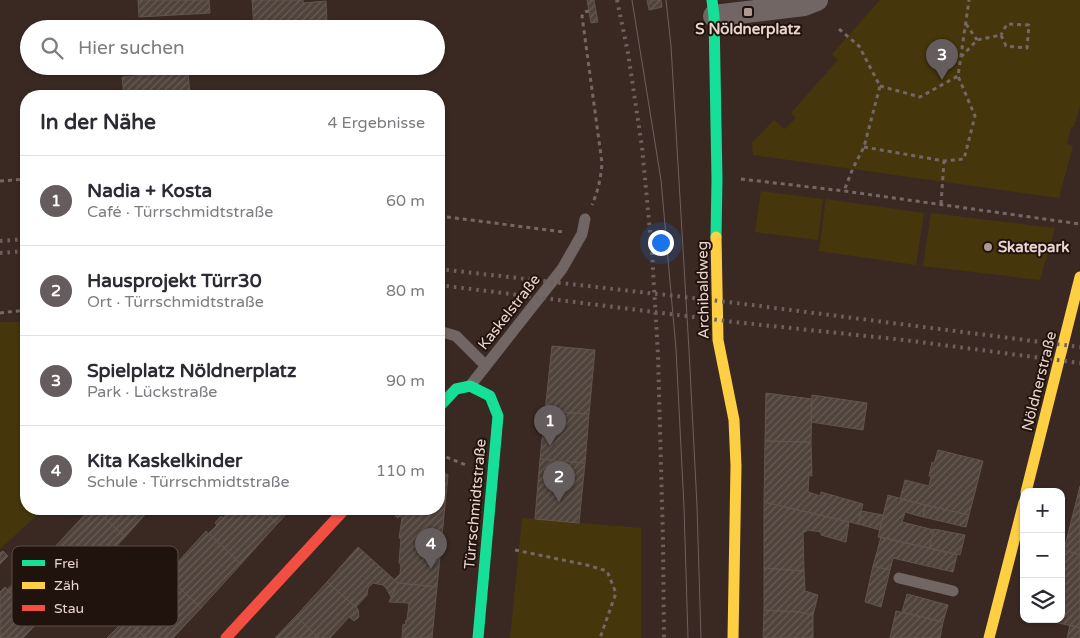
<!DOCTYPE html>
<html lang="de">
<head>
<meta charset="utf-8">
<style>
	body { margin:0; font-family:"Varela Round",sans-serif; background:#f7f7f7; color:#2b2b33 }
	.controls { position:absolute; right:15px; bottom:15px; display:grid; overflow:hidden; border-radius:10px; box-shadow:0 1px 4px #0004 }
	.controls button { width:45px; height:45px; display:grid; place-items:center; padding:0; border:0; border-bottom:1px solid #e1e1e2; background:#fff; color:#2b2b33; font:25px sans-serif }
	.you { position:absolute; left:660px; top:242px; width:18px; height:18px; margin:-12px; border:4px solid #fff; border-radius:50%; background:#1a73e8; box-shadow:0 0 0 8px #1a73e833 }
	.badge { display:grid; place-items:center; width:32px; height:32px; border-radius:50%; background:#655c5e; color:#fff; font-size:16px; font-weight:700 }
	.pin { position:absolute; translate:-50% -41px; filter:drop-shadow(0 1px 2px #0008) }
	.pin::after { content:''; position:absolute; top:26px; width:18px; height:15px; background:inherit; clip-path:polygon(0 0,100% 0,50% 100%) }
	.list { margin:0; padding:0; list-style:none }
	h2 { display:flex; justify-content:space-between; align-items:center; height:65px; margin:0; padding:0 20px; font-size:21px }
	h2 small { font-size:16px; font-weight:400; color:#7c7c81 }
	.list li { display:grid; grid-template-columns:32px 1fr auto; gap:15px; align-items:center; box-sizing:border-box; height:90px; padding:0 20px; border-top:1px solid #e1e1e2 }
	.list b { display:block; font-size:19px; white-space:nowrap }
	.list p { margin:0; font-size:16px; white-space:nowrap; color:#7c7c81 }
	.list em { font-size:16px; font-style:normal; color:#7c7c81 }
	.icon { flex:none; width:28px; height:28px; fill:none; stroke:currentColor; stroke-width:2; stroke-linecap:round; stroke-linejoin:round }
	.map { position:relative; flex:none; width:1080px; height:638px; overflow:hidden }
	.search { position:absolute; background:#fff; box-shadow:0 1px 4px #0004; left:20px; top:20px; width:425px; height:55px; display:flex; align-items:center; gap:12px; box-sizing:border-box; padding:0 18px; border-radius:28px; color:#7c7c81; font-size:19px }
	.panel { position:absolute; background:#fff; box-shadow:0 1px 4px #0004; left:20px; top:90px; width:425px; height:425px; border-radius:20px }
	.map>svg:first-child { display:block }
	.park { fill:#45370b }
	.building { fill:url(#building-hatch); stroke:#62554d }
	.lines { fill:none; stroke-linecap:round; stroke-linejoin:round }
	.path { stroke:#746866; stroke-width:3; stroke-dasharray:4 4; stroke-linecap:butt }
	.lane { stroke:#726665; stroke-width:11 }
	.street { stroke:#726665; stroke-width:22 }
	.fast { stroke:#16e098; stroke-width:11 }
	.slow { stroke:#ffcf43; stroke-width:11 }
	.jam { stroke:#f24e42; stroke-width:11 }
	.tram { stroke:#6d605e; stroke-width:1 }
	.rail { stroke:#6d605e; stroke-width:4; stroke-dasharray:2.5 5; stroke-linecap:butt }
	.poi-dot { fill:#ac9992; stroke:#20120d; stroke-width:2 }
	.labels { text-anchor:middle; stroke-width:4; stroke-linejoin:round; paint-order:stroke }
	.poi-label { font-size:15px; font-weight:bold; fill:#e9d5ce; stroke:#20120d }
	.street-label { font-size:15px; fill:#e9d5ce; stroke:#20120d }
	.key { fill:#20120d; stroke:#5c4c47; stroke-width:1 }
	.key-label { font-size:14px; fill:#e9d5ce }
</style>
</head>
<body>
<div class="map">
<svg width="1080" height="638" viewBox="0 0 1080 638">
	<defs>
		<pattern id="building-hatch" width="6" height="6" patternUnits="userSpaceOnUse" patternTransform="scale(1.25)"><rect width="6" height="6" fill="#4f433c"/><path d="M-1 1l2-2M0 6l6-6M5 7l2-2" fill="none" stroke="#685d57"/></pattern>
	</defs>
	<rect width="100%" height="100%" fill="#3a2923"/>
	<path class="park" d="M 880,0 L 1080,0 L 1080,106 L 1074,127 L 1071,127 L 1067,144 L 1073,146 L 1059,198 L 753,155 L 752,143 L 774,120 L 785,129 L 796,118 L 791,113 L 838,60 L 832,54 Z
		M 761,191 L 823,199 L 818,240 L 755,232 Z
		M 826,199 L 924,213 L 916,265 L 819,251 Z
		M 931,213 L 1055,228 L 1040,280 L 923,266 Z
		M 0,322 L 26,322 L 26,509 L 44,509 L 0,549 Z
		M 522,518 L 641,528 L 641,638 L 510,638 Z"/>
	<path class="building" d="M 138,0 L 209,0 L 210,13 L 139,17 Z
		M 252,0 L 303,0 L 303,3 L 326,1 L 327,23 L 254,28 Z
		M 587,0 L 594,0 L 598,22 L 591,23 Z
		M 647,0 L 661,0 L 662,7 L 649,10 Z
		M 338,66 L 360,66 L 360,70 L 339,72 Z
		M 188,72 L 190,96 L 124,96 L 122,77 Z
		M 552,346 L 595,350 L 589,414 L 545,411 Z
		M 766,393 L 812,399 L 811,442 L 765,441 Z
		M 812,395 L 867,403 L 863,430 L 811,422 Z
		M 545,411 L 589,414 L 585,463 L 540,459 Z
		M 765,441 L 811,442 L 812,476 L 809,475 L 808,492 L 820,496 L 821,492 L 863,504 L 858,524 L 764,502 Z
		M 938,450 L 983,461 L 969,515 L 900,499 L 905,480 L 929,486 L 931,476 L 929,476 L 932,462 L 934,463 Z
		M 540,459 L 585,463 L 579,523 L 535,519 Z
		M 439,470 L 448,475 L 437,587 L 398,583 L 394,580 L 400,574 L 401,564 L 399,563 L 401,538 L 399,538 L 402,518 L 400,516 L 398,518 L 395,516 L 397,514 L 393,510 L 394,509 L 439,509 Z
		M 1080,486 L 1080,555 L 1064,550 Z
		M 888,495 L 925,505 L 923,517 L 905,512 L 902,522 L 934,530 L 929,548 L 878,537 Z
		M 764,502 L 849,522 L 846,542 L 821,535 L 821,532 L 808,530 L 803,533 L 804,571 L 764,568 Z
		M 925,505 L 969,515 L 966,527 L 923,517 Z
		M 90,509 L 95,509 L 125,537 L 85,580 L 52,550 Z
		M 95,509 L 150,509 L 125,537 Z
		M 231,509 L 261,509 L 277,524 L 241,564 L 209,533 L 217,525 L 215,523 L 221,516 L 223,518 Z
		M 261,509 L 291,509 L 277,524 Z
		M 861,511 L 883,515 L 880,530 L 858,524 Z
		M 934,529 L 965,535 L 960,555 L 929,548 Z
		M 206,531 L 241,564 L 201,608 L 166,575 Z
		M 881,537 L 957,555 L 953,572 L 893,558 L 890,570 L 873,566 Z
		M 47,546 L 80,576 L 40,620 L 7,590 L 26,569 L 24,567 L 29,562 L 31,564 Z
		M 358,547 L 398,583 L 391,597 L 386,588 L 383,585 L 373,583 L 368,588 L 367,595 L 356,607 L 327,582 Z
		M 1064,550 L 1080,555 L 1080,628 L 1046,620 L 1061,619 L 1061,561 Z
		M 3,551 L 8,556 L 0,564 L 0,553 Z
		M 873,566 L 890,570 L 881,607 L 865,602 Z
		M 764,568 L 804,571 L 805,591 L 818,595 L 813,615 L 799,612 L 764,610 Z
		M 166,575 L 201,608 L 173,638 L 146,638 L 125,619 Z
		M 327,582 L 358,609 L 359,617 L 354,621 L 349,617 L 330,638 L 319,638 L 296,616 Z
		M 398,583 L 437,587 L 432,638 L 402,638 L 403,624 L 405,625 L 406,620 L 407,620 L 409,603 L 389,602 Z
		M 5,587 L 40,620 L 23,638 L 0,638 L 0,592 Z
		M 907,594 L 948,605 L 943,622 L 902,612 Z
		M 764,610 L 799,612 L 813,615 L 813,638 L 763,638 Z
		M 896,611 L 943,622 L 940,638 L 890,638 Z
		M 296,616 L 319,638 L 275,638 Z
		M 126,619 L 146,638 L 107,638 Z
		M 1070,625 L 1080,628 L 1080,638 L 1067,638 Z"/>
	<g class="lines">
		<path class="path" d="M 589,11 L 584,12 L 582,16 L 602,163 C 601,178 598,191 592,205
			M 966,24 L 977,40
			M 839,29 L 859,46 L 880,86 L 864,147 L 853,168 L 844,191
			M 961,57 L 977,40 L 1001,35 L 1006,46 L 1027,48 L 1029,25 L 1007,24 L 1001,35
			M 880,86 L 920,97 L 958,76 L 969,0
			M 864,147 L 944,161 L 964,159 L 975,116 L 958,76
			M 741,179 L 844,191 L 1080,224
			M 0,181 L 26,179
			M 941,204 L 944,161
			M 439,216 L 564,232
			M 0,313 L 26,310
			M 439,454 L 468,466
			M 515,550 L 587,565 L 607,571 L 616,593 L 600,638"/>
		<path class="lane" d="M 439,331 L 456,336 L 486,366
			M 470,386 L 562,269 L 582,234 L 585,219
			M 899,578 L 953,591"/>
		<path class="street" d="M 714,16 L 804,5 L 817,0"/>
		<path class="fast" d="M 712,0 L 714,16 L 717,179 L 716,237
			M 439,407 L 456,389 L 470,386 L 490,396 L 498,416 L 478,638"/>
		<path class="slow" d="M 716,237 L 718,340 L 734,420 L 736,466 L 733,638
			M 1026,492 L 1080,277
			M 989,638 L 1024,502"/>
		<path class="jam" d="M 226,638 L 345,509"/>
		<path class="tram" d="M 632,0 L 661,180 L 676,349 L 684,507 L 688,638
			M 666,0 L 671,46 L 689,350 L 697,506 L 701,638"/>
		<path class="rail" d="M 617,0 L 628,53 L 642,147 L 652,253 L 658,354 L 663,541 L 664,638
			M 0,241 L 26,239
			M 0,253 L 26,251
			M 439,269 L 736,303 L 1080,347
			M 439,285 L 734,322 L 904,340 L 1080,363"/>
	</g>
	<g class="poi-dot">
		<rect x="743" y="7" width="10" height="10" rx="2.5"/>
		<circle cx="988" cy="247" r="5"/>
	</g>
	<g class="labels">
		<g class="poi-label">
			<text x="748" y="34">S Nöldnerplatz</text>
			<text x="998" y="252" text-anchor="start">Skatepark</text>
		</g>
		<g class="street-label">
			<text transform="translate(703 290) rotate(-91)" y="5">Archibaldweg</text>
			<text transform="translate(509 312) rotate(-52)" y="5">Kaskelstraße</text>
			<text transform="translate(1039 381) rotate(-76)" y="5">Nöldnerstraße</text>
			<text transform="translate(475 504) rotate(-85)" y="5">Türrschmidtstraße</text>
		</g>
	</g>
	<rect x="12" y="546" width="166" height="80" rx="8" class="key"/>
	<rect x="22" y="560" width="23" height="6" fill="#16e098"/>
	<rect x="22" y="582" width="23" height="7" fill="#ffcf43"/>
	<rect x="22" y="605" width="23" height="6" fill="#f24e42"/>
	<g class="key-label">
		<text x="54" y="568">Frei</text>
		<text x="54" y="590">Zäh</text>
		<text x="54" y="613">Stau</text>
	</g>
</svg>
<div class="controls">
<button>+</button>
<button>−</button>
<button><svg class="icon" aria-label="layers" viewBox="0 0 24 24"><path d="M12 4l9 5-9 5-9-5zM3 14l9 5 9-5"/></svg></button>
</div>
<div class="you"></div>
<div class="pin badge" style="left:550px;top:446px">1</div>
<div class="pin badge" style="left:559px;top:502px">2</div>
<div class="pin badge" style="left:942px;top:80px">3</div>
<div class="pin badge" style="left:431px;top:569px">4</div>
<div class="search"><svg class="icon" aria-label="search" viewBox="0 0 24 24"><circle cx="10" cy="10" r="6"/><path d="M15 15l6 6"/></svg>Hier suchen</div>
<section class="panel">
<h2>In der Nähe<small>4 Ergebnisse</small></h2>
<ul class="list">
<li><span class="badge">1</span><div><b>Nadia + Kosta</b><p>Café · Türrschmidtstraße</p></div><em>60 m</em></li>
<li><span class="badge">2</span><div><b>Hausprojekt Türr30</b><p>Ort · Türrschmidtstraße</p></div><em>80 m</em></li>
<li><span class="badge">3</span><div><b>Spielplatz Nöldnerplatz</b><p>Park · Lückstraße</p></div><em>90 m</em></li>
<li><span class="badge">4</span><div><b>Kita Kaskelkinder</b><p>Schule · Türrschmidtstraße</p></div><em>110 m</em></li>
</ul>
</section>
</div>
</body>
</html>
